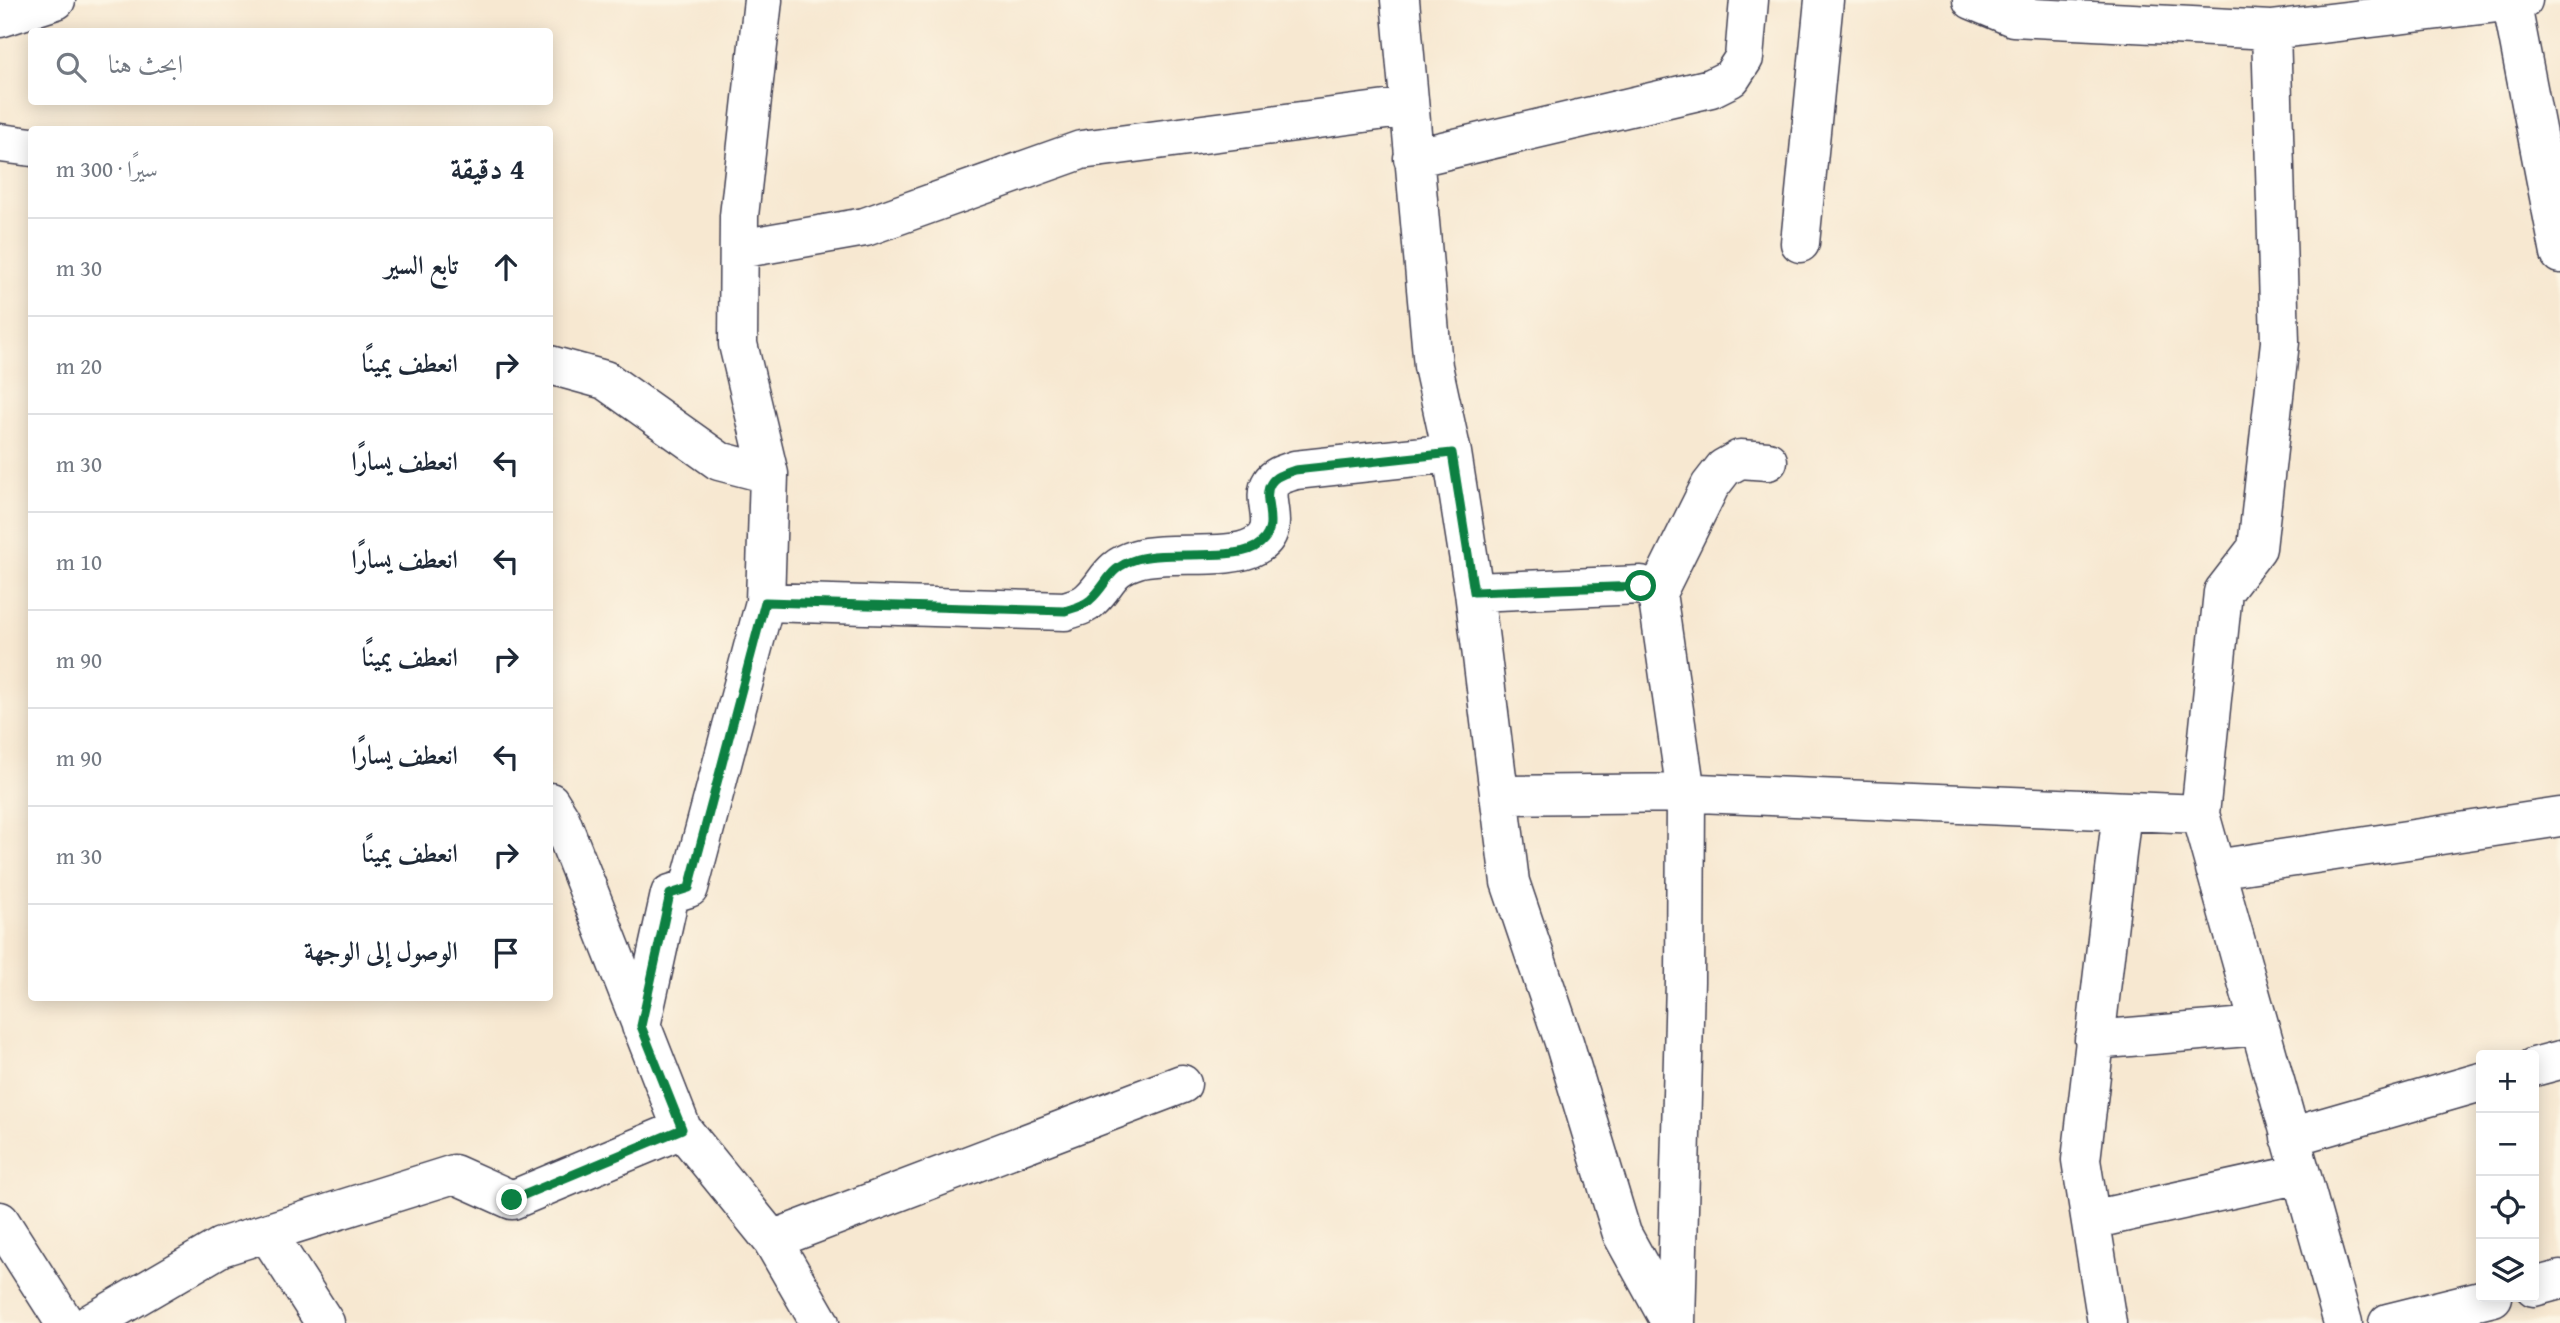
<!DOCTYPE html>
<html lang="ar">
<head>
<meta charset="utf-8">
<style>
	body { margin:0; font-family:"Gentium Book Plus",Amiri,serif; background:#f6f6f7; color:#1f2937; direction:rtl }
	.controls { position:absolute; right:21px; bottom:21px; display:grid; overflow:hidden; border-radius:7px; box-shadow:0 4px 18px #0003 }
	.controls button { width:63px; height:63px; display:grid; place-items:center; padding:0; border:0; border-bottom:2px solid #e0e1e3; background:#fff; color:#1f2937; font:35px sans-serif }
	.stop { position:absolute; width:21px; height:21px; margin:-16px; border:5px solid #0b8043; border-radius:50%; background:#fff }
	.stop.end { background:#0b8043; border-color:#fff; box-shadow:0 2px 7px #0008 }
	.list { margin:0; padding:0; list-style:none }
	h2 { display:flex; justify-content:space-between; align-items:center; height:91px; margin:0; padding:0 28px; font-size:30px }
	h2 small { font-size:23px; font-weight:400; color:#747a83 }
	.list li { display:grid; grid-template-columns:46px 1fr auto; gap:21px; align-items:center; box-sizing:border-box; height:98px; padding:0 28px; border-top:2px solid #e0e1e3 }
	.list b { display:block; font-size:26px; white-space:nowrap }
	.list em { font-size:23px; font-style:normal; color:#747a83 }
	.icon { flex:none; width:38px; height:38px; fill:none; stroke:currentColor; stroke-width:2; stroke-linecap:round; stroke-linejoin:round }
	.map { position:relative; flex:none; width:2560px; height:1323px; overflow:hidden; direction:ltr }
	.search { position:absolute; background:#fff; box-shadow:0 4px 18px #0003; left:28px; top:28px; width:525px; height:77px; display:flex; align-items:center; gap:18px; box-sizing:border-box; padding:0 24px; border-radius:7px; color:#747a83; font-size:26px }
	.panel { position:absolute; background:#fff; box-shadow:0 4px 18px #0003; left:28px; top:126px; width:525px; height:875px; border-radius:7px; direction:rtl }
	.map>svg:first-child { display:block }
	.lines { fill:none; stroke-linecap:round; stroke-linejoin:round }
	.minor-casing { stroke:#424052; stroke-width:41 }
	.major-casing { stroke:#424052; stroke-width:41 }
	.minor { stroke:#fff; stroke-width:38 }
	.major { stroke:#fff; stroke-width:38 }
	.route { stroke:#0b8043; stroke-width:9 }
</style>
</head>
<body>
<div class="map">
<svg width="2560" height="1323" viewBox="0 0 2560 1323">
	<rect width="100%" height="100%" fill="#fcf5e5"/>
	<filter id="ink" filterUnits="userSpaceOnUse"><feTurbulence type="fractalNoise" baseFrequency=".0143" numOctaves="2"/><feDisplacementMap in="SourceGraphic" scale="14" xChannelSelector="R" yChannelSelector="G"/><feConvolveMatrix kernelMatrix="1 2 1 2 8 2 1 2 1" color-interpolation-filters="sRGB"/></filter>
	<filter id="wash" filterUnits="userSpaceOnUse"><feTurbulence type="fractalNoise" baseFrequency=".00686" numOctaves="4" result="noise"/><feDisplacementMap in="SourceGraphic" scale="28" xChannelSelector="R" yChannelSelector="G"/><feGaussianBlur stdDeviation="1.57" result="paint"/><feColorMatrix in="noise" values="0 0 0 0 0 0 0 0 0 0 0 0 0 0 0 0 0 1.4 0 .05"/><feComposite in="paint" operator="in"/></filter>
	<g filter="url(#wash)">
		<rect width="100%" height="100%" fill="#f7e8d1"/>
	</g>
	<g filter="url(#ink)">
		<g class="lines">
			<g class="minor-casing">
				<path id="minor" d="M 1400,0 L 1433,366 L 1452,453 L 1474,592 L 1510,882 L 1564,1042 L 1622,1234 L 1671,1323
					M 1972,0 L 2013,17 L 2271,30 L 2523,0
					M 2511,0 L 2560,254
					M 0,18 L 56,0
					M 2271,30 L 2280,342 L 2257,548 L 2223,592 L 2200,814 L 2343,1323
					M 0,143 L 32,147
					M 1413,158 L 1711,88 L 1731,78 L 1744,58 L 1749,0
					M 1800,243 L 1824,0
					M 739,249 L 865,227 L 1081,150 L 1409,107
					M 550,365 L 605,380 L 719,461 L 769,474
					M 1474,592 L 1641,585 L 1657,593
					M 765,602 L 1065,611 C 1073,608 1084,606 1090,600 C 1109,583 1107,568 1137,559 C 1167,550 1230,561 1255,546 C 1285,529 1259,501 1271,483 C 1276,475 1287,473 1295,470 L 1452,453
					M 1499,795 L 1698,793 L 2200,814
					M 550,802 L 560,818 L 682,1129 L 772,1240 L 820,1323
					M 2215,869 L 2560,817
					M 641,1026 L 670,894 L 689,888 L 765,602 L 769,474 L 738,344 L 739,216 L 763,0
					M 2094,1040 L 2259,1026
					M 2534,1067 L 2560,1060
					M 2290,1137 L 2481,1082
					M 2091,1220 L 2301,1174
					M 267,1233 L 325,1323
					M 772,1240 L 1182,1084
					M 2534,1287 L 2560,1280
					M 91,1323 L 221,1247 L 454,1174 L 512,1200 L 682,1129
					M 1676,1323 L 1685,981 L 1686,793 L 1657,593 L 1710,486 L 1724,468 L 1740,459 L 1768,461
					M 2107,1323 L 2081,1160 L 2122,811
					M 2388,1323 L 2493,1297"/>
			</g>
			<g class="major-casing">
				<path id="major" d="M 0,1221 L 65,1323"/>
			</g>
			<use href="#minor" class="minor"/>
			<use href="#major" class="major"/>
		</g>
	</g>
	<g class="lines" filter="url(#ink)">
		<path class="route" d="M 512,1200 L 682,1129 L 641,1026 L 670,894 L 689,888 L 765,602 L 1065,611 C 1073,608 1084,606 1090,600 C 1109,583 1107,568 1137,559 C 1166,550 1230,561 1255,547 C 1285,529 1259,501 1271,483 C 1276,475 1287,473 1295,470 L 1452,453 L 1474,592 L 1641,586"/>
	</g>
</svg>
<div class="controls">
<button>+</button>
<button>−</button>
<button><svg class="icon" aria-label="locate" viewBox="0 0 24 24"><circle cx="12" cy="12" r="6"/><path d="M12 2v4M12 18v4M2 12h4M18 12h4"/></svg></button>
<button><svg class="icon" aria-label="layers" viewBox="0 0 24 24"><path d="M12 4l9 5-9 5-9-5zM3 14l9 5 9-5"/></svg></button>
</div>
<div class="stop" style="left:1641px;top:586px"></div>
<div class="stop end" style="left:512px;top:1200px"></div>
<div class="search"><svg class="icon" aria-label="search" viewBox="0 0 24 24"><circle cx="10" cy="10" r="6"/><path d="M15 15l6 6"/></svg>ابحث هنا</div>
<section class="panel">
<h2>4 دقيقة<small>سيرًا · 300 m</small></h2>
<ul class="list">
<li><svg class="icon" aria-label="ahead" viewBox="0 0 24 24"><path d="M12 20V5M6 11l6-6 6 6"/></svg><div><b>تابع السير</b></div><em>30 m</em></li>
<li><svg class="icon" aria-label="right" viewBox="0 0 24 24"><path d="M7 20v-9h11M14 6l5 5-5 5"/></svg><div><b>انعطف يمينًا</b></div><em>20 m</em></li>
<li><svg class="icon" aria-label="left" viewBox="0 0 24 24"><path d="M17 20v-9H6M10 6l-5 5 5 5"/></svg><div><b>انعطف يسارًا</b></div><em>30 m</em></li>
<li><svg class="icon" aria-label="left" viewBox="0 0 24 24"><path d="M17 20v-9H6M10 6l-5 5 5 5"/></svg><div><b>انعطف يسارًا</b></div><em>10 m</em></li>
<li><svg class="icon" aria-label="right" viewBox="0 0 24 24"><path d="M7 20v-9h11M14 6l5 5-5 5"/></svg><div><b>انعطف يمينًا</b></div><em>90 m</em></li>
<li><svg class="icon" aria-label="left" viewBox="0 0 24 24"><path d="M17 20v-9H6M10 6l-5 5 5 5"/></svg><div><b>انعطف يسارًا</b></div><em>90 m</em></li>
<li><svg class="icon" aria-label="right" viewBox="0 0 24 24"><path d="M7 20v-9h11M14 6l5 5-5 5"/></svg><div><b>انعطف يمينًا</b></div><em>30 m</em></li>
<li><svg class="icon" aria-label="arrive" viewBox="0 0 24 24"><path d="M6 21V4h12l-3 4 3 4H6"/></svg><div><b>الوصول إلى الوجهة</b></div></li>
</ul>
</section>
</div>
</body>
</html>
